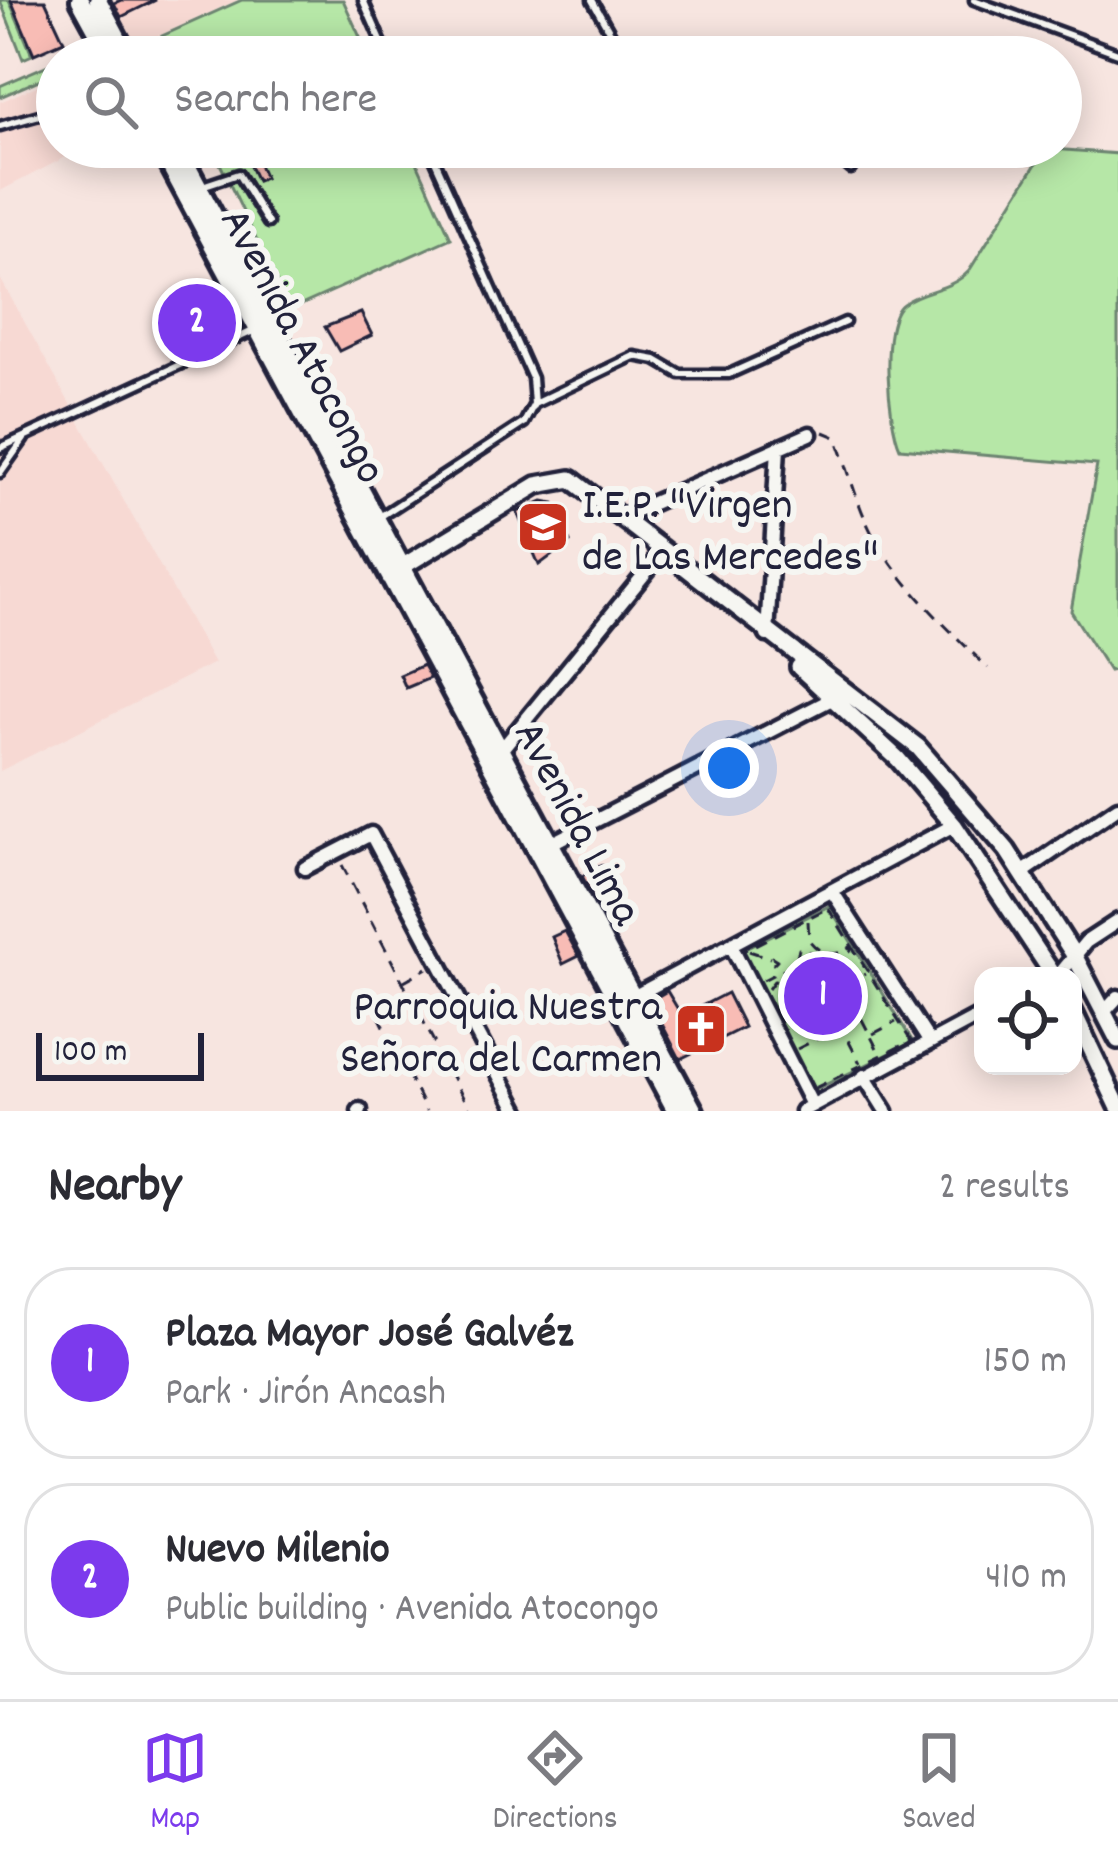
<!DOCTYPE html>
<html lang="en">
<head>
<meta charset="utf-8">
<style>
	body { margin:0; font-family:Dekko,sans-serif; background:#f7f7f7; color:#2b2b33 }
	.controls { position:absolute; right:36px; bottom:36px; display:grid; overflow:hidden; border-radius:24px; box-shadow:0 6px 30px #0003 }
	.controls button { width:108px; height:108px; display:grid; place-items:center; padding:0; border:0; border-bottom:3px solid #e1e1e2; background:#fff; color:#2b2b33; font:60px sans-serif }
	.scale { position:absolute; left:36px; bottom:30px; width:168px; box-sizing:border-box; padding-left:12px; border:6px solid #22223b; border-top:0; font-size:33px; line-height:42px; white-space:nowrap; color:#22223b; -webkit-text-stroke:9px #f6f6f2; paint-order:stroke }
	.you { position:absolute; left:729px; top:768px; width:42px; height:42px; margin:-30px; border:9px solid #fff; border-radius:50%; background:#1a73e8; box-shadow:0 0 0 18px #1a73e833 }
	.badge { display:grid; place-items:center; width:78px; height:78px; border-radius:50%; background:#7c3aed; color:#fff; font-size:39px; font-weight:700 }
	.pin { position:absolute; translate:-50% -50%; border:6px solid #fff; box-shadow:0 3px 12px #0006 }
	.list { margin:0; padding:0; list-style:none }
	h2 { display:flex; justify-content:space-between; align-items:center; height:156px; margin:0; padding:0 48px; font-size:51px }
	h2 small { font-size:39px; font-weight:400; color:#7c7c81 }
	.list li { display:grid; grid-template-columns:78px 1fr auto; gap:36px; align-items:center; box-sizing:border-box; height:192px; margin:0 24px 24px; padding:0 24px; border:3px solid #e1e1e2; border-radius:48px }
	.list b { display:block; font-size:45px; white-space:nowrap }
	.list p { margin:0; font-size:39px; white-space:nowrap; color:#7c7c81 }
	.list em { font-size:39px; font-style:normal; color:#7c7c81 }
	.icon { flex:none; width:66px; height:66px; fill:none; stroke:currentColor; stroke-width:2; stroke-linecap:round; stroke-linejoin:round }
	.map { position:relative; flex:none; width:1118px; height:1111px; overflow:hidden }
	.search { position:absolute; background:#fff; box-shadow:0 6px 30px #0003; left:36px; right:36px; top:36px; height:132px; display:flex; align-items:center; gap:30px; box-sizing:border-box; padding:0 42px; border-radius:66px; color:#7c7c81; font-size:45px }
	.sheet { height:588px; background:#fff }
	nav { display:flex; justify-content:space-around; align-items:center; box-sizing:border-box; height:168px; border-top:3px solid #e1e1e2; background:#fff; font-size:33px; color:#7c7c81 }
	nav a { display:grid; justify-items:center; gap:6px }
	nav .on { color:#7c3aed }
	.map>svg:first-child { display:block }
	.built { fill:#f7d9d3 }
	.green { fill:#b6e7a7; stroke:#6c8471; stroke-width:3 }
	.building { fill:#f8bcb5; stroke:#22223b; stroke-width:3 }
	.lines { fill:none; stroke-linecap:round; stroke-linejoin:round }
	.service-casing { stroke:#22223b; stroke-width:15 }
	.minor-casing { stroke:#22223b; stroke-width:21 }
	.tertiary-casing { stroke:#22223b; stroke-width:24 }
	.secondary-casing { stroke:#22223b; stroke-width:26 }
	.path { stroke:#22223b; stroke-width:3; stroke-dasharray:12 9; stroke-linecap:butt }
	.service { stroke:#f6f6f2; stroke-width:6 }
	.minor { stroke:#f6f6f2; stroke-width:12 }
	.tertiary { stroke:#f6f6f2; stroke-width:15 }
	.secondary { stroke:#f6f6f2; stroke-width:16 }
	.labels { text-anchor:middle; stroke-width:12; stroke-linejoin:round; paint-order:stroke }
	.street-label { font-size:45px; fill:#22223b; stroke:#f6f6f2 }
	.poi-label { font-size:45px; fill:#22223b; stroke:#f6f6f2; text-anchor:start }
</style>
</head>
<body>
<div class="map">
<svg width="1118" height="1111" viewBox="0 0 1118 1111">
	<rect width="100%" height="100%" fill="#f7e5e0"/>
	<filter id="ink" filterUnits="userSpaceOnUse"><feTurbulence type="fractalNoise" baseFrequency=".00833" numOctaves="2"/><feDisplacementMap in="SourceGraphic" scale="24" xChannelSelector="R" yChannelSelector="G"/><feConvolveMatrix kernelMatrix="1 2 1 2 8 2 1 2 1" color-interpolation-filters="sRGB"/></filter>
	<g filter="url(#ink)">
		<path class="built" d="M 109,0 L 238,0 L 136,46 Z
			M 57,77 L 57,147 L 85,147 L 0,191 L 0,102 Z
			M 0,278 L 214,663 L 0,771 Z"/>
		<path class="green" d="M 0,0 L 9,0 L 32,55 L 23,59 Z
			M 242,0 L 343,0 L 369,57 L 171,57 L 162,36 Z
			M 57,61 L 57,72 L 0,97 L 0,86 Z
			M 212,147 L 410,147 L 451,238 L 290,310 Z
			M 1052,149 L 1118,154 L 1118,669 L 1109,671 L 1071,611 L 1097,465 L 900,448 C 888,422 879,321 903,304 C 924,288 949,292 969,271 L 1036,164 Z
			M 829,906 L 913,1042 L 808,1093 L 739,951 Z"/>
		<path class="building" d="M 11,0 L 45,0 L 64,41 L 34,54 Z
			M 121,0 L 156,0 L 121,17 L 114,3 Z
			M 241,147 L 251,147 L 265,178 L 257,181 Z
			M 202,294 L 206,301 L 187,310 L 201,344 L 176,355 L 157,314 Z
			M 361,313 L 372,335 L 339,351 L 325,327 Z
			M 543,501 L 554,503 L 570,542 L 539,565 L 517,512 Z
			M 423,665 L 430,678 L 406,688 L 400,675 Z
			M 602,865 L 611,882 L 591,893 L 582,876 Z
			M 565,931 L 579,956 L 563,964 L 552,937 Z
			M 667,991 L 682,1016 L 727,993 L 744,1027 L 680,1059 L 650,1001 Z"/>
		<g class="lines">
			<g class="service-casing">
				<path id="service" d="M 363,0 L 388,57
					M 592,0 L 624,57
					M 974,0 L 1118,53
					M 0,126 L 57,110
					M 826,147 L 851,169
					M 199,187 L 238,174 L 268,223
					M 221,346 L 207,315 L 237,300
					M 534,404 L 634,356 L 656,360 L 680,374 L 729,374 L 845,322
					M 0,448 L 253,331
					M 0,473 L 24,439
					M 378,518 L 524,423 L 534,404 L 532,378 L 429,147"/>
			</g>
			<g class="minor-casing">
				<path id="minor" d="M 621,517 L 810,434
					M 767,635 L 778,448
					M 502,749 L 664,550
					M 552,843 L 832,699
					M 305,868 L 371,834 L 518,1111
					M 1022,873 L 1118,807
					M 832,891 L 929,1041
					M 731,945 L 812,1105
					M 1058,976 L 1086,942 L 1118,921
					M 633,997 L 954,825
					M 1105,1011 L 1118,997
					M 864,1076 L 886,1111
					M 359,1111 L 360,1110
					M 802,1111 L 983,1014"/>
			</g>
			<g class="tertiary-casing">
				<path id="tertiary" d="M 392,573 L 537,485 L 571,479 L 918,747 L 1007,850 L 1074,955 L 1118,1040
					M 799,667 L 898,759 L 954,825 L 1054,976
					M 1073,1011 L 1118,1106"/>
			</g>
			<g class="secondary-casing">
				<path id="secondary" d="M 80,0 L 111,57
					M 98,0 L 128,57
					M 160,147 L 676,1111
					M 177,147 L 694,1111"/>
			</g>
			<path class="path" d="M 824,432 L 836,437 C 850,472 860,519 882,550 C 911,594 950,631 988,668
				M 342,865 L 470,1111
				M 828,908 L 911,1041 L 809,1091 L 741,952 Z
				M 808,921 L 809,940 C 821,956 836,958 852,946 L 843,983 L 880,1054
				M 749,951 L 770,958
				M 772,957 L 777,960 L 773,964 L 769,961 Z
				M 811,969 L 795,965 L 799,949 L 816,954 L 811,969 L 860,1063
				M 763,980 L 792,965
				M 404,981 L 427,968
				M 768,989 L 774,981 L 787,982 L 791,994 L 785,1001
				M 825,991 L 865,973
				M 775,1002 L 796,1008
				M 801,1007 L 801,1013 L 797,1013 L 796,1008 Z
				M 803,1010 L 830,1005
				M 379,1016 L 426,1111
				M 841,1022 L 858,1013
				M 873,1034 L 896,1022
				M 797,1049 L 841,1027"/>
			<use href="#service" class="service"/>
			<use href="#minor" class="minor"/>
			<use href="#tertiary" class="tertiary"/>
			<use href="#secondary" class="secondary"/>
		</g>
	</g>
	<defs>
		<g id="school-square" transform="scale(2.7)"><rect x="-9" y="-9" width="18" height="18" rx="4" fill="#c8321e" stroke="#f6f6f2"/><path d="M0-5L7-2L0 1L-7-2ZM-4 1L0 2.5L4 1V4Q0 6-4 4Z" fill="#fff"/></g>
		<g id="church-square" transform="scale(2.7)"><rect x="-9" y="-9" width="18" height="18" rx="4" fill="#c8321e" stroke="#f6f6f2"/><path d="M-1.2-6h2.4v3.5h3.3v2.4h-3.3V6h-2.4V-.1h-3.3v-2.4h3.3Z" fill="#fff"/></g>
	</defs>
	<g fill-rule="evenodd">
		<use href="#school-square" x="543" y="527"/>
		<use href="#church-square" x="701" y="1029"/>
	</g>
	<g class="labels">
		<g class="street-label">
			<text transform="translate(306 344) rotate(62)" y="16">Avenida Atocongo</text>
			<text transform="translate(581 821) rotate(62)" y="16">Avenida Lima</text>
		</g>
		<g class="poi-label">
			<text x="582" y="517">I.E.P. "Virgen<tspan x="582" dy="52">de Las Mercedes"</tspan></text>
			<text x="662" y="1019" text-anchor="end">Parroquia Nuestra<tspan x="662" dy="52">Señora del Carmen</tspan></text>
		</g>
	</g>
</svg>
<div class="controls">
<button><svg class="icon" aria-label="locate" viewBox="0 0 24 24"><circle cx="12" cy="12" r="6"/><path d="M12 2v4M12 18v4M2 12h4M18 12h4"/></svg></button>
</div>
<div class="scale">100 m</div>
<div class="you"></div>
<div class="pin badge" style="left:823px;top:996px">1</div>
<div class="pin badge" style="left:197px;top:323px">2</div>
<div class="search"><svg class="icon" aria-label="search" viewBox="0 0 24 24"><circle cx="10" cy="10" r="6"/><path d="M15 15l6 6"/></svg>Search here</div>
</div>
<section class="sheet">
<h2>Nearby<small>2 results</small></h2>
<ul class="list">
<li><span class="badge">1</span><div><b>Plaza Mayor José Galvéz</b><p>Park · Jirón Ancash</p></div><em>150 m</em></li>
<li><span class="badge">2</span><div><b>Nuevo Milenio</b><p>Public building · Avenida Atocongo</p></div><em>410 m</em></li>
</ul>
</section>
<nav>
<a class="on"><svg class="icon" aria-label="map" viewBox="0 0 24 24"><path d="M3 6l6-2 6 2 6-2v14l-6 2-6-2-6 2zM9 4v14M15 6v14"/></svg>Map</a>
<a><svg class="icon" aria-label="directions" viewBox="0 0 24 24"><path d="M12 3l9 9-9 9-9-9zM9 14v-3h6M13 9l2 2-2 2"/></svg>Directions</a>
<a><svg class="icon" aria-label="saved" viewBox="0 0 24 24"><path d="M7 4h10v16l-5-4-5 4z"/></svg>Saved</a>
</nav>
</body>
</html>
